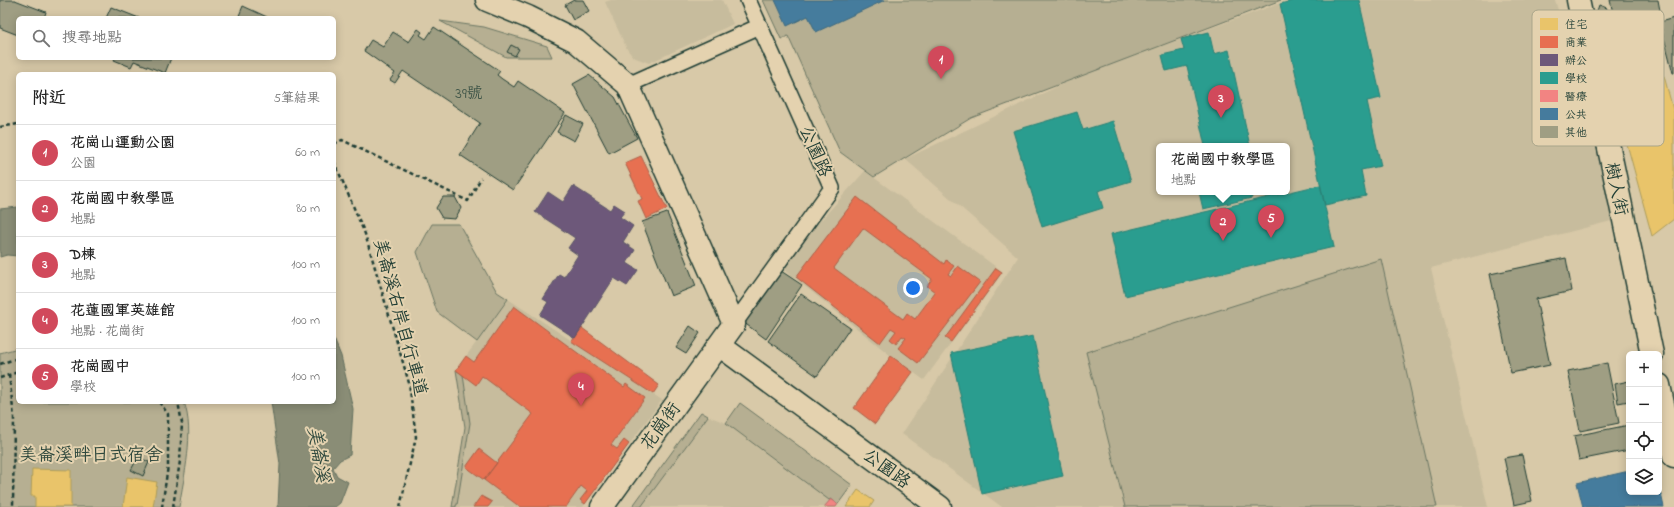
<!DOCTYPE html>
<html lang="zh-TW">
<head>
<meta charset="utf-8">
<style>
	body { margin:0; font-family:"Indie Flower","LXGW WenKai TC",sans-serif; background:#f2f2f2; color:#222 }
	.controls { position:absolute; right:12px; bottom:12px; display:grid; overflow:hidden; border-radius:6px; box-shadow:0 2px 10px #0003 }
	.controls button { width:36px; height:36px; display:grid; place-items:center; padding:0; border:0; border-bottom:1px solid #e0e0e0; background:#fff; color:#222; font:20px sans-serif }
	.you { position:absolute; left:913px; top:288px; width:14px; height:14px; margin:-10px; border:3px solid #fff; border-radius:50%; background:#1a73e8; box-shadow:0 0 0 6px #1a73e833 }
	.badge { display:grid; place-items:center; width:26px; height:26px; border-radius:50%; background:#d1495b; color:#fff; font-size:13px; font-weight:700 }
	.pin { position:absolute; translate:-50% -33px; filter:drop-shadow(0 1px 2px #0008) }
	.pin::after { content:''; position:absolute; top:21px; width:14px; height:12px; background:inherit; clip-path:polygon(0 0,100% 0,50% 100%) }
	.popup { position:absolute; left:1156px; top:143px; width:134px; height:52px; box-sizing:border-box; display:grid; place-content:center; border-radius:6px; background:#fff; filter:drop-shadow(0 1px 3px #0005); font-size:13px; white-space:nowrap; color:#767676 }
	.popup b { font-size:15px; color:#222 }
	.popup::after { content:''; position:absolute; left:50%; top:100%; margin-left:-8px; border:8px solid transparent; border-top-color:#fff }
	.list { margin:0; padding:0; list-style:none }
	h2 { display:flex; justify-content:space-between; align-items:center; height:52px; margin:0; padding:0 16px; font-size:17px }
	h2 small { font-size:13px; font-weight:400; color:#767676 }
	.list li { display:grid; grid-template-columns:26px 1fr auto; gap:12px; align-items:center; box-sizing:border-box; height:56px; padding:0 16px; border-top:1px solid #e0e0e0 }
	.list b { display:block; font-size:15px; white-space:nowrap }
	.list p { margin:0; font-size:13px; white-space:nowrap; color:#767676 }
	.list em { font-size:13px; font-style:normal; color:#767676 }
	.icon { flex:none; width:22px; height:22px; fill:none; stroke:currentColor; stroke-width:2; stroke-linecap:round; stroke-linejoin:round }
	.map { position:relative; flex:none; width:1674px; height:507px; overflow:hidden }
	.search { position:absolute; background:#fff; box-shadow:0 2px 10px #0003; left:16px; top:16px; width:320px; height:44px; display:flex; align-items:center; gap:10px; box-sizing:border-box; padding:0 14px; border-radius:6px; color:#767676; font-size:15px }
	.panel { position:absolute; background:#fff; box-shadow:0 2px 10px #0003; left:16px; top:72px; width:320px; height:332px; border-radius:6px }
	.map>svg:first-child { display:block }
	.built { fill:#c7bc9d; fill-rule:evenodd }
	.green { fill:#b6af92; stroke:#6a7663 }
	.water { fill:#8a8d76; stroke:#5f6d5c }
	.homes { fill:#e9c46a; stroke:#ac9c5a }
	.shops { fill:#e76f51; stroke:#ab6048; fill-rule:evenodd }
	.offices { fill:#6d597a; stroke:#565165 }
	.schools { fill:#2a9d8f; stroke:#278074 }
	.health { fill:#f28482; stroke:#b36f6b }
	.public { fill:#457b9d; stroke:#3a687e }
	.building { fill:#9f9e83; stroke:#1f3d34 }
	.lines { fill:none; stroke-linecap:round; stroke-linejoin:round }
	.service-casing { stroke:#1f3d34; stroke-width:18 }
	.minor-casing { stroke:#1f3d34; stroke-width:25 }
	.path { stroke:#1f3d34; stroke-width:2.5; stroke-dasharray:4 3; stroke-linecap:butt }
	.service { stroke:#e4d2af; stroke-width:15 }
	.minor { stroke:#e4d2af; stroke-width:22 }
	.labels { text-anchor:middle; stroke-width:4; stroke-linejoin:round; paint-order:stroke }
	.number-label { font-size:16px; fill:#3f5548 }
	.street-label { font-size:18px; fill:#1f3d34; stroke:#e4d2af }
	.park-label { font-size:18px; fill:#2e483d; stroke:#e4d2af }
	.water-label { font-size:19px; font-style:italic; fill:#2f493e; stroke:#e4d2af }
	.key { fill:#e4d2af; stroke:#a9a58a; stroke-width:1 }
	.key-label { font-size:11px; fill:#1f3d34 }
</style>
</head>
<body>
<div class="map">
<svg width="1674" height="507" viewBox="0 0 1674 507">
	<rect width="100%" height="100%" fill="#d8c9a8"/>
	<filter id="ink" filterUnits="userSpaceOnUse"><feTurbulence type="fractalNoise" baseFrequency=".025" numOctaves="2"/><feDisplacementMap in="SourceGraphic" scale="8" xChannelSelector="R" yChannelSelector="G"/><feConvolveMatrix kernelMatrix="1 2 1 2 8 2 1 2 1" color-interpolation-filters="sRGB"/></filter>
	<g filter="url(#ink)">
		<path class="built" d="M 611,0 L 722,0 L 733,24 L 649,63 L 633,57 L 627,49 L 605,2 Z
			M 1289,0 L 1555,0 L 1619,219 L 1431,268 L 1488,507 L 1002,507 L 902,434 L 1018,257 L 905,159 L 1088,72 ZM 1159,146 L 1287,146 L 1287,192 L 1159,192 Z
			M 865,171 L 1003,272 L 924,380 L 891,356 L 780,266 Z
			M 508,299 L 662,400 L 583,507 L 452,507 L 465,427 L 456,370 Z
			M 740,403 L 852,485 L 836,507 L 632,507 L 701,412 L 708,416 L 726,423 Z"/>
		<path class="green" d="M 763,0 L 1281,0 L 971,118 L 874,177 L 840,152 L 788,36 L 781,39 Z
			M 440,21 L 484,27 L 547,46 L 552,57 L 506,57 Z
			M 432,224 L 459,224 L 497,292 L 508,299 L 477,342 L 437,312 L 417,252 Z
			M 1381,259 L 1437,507 L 1125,507 L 1086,352 Z
			M 18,348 L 18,402 L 184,402 C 195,433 184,476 179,507 L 0,507 L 0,353 Z
			M 456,370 L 463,375 L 470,423 L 457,505 L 456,505 L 456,507 L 452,507 L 465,427 Z
			M 740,403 L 852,485 L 838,504 L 831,499 L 829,500 L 726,423 Z
			M 701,412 L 708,416 L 641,507 L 632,507 Z"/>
		<path class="water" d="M 18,207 L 18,256 L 7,255 L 0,257 L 0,209 Z
			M 334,339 L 341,356 L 353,409 L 350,455 L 340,460 L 333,468 L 337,476 L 348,482 L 340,503 L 335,507 L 278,507 L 280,464 L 271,402 L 334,402 Z"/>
		<path class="homes" d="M 1664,76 L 1674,113 L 1674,219 L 1652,236 L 1617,107 L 1631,103 L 1627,86 Z
			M 32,469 L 71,470 L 71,507 L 35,507 L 35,496 L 31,496 Z
			M 127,477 L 157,482 L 153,507 L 123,507 Z
			M 858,490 L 874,501 L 870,507 L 846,507 Z"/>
		<path class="shops" d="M 641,156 L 667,209 L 646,219 L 638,201 L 642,199 L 625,163 Z
			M 857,197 L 944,264 L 946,260 L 954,266 L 948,274 L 951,276 L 958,266 L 980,282 L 918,363 L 898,348 L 906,338 L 902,336 L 896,344 L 890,339 L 896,331 L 891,328 L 880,343 L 796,277 ZM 863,228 L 932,279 L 927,286 L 935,292 L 915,319 L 907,313 L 903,319 L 834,268 Z
			M 996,268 L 1002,272 L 951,342 L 945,338 Z
			M 514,306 L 624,387 L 626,384 L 645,398 L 611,445 L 617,449 L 624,440 L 629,444 L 585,504 L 580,500 L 587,491 L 581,486 L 566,507 L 520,507 L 484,480 L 533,414 L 482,376 L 476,385 L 456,370 L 466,356 L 474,362 Z
			M 582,328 L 659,385 L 653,394 L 571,341 Z
			M 891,356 L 913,372 L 875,424 L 854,408 Z
			M 479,449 L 497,463 L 484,480 L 466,467 Z
			M 481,496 L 492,502 L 488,507 L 473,507 Z"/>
		<path class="offices" d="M 573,186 L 610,210 L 614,204 L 625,211 L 620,217 L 633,226 L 623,242 L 635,250 L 627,263 L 638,270 L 627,286 L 614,278 L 575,338 L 540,315 L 548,302 L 543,299 L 559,274 L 564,277 L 578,255 L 568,248 L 575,238 L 535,212 L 548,192 L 563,202 Z"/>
		<path class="schools" d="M 1296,0 L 1359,0 L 1381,98 L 1367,101 L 1381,166 L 1361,170 L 1366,196 L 1325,205 L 1280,4 Z
			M 1209,32 L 1214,54 L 1229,50 L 1250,146 L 1205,146 L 1187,66 L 1166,71 L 1162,55 L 1184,50 L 1181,39 Z
			M 1077,112 L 1083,130 L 1113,121 L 1131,181 L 1098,191 L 1103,208 L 1042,227 L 1013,131 Z
			M 1320,185 L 1334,247 L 1125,296 L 1111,234 Z
			M 1199,192 L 1250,192 L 1252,198 L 1203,209 Z
			M 1033,336 L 1063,476 L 982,494 L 951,353 Z"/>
		<path class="health" d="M 831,499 L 838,504 L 836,507 L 824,507 Z"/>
		<path class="public" d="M 775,0 L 885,0 L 816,32 L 808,16 L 787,26 Z
			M 1629,471 L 1629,492 L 1659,492 L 1659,485 L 1664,507 L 1583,507 L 1577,483 Z"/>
		<path class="building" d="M 0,0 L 15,0 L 46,12 L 44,18 L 18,18 L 18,35 L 0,28 Z
			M 574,0 L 583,0 L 589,11 L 573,20 L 565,5 Z
			M 1610,0 L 1658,0 L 1661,16 L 1616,26 Z
			M 1599,5 L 1607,8 L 1604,16 L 1596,14 Z
			M 243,6 L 267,17 L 266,18 L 238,18 Z
			M 111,7 L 139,18 L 106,18 Z
			M 1674,18 L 1674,73 L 1673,73 L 1660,22 Z
			M 434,27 L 500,71 L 497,75 L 502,79 L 514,87 L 518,81 L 565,113 L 513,190 L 460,155 L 480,123 L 403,71 L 395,83 L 390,80 L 395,73 L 364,51 L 371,40 L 383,47 L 393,32 L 409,42 L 418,29 L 422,32 L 420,35 L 426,39 Z
			M 511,45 L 519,49 L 515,56 L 507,52 Z
			M 115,58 L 171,58 L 165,73 L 134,61 L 131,67 L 114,60 Z
			M 589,75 L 615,97 L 637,138 L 609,153 L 573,84 Z
			M 566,115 L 583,124 L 574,141 L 557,132 Z
			M 443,197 L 455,197 L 461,208 L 455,219 L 442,218 L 436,208 Z
			M 667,213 L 696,286 L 671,296 L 642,222 Z
			M 1566,258 L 1572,291 L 1536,299 L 1550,365 L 1511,373 L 1490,274 Z
			M 778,269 L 802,285 L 766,339 L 743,322 Z
			M 801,294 L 850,328 L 817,376 L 768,341 Z
			M 690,326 L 700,333 L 686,354 L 676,348 Z
			M 1607,363 L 1619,423 L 1580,431 L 1568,371 Z
			M 1629,381 L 1629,401 L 1618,403 L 1615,384 Z
			M 1629,425 L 1629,450 L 1579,460 L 1574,436 Z
			M 1522,455 L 1532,501 L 1514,505 L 1504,458 Z
			M 138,457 L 149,462 L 143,476 L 131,470 Z"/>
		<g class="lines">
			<g class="service-casing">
				<path id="service" d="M 628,85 L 760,26
					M 734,324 L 832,188 L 748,0"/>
			</g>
			<g class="minor-casing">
				<path id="minor" d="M 487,0 L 528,17 L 576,41 L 628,85 L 734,324 L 602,507
					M 1578,0 L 1652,354
					M 719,345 L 940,507
					M 1659,385 L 1674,456"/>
			</g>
			<path class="path" d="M 0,127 L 18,124
				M 334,144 L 342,140 L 468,201 L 481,178
				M 334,161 L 365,234 L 409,383 L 416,437 L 400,507
				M 0,364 L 18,358
				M 9,375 L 14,417 L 13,507
				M 0,378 L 18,372
				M 159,402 L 168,414 L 168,466 L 162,507
				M 173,507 L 180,461 L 182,423 L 178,402"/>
			<use href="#service" class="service"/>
			<use href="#minor" class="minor"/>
		</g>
	</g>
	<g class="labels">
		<g class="number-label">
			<text x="469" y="98">39號</text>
		</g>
		<g class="street-label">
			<text transform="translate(816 151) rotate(66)" y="6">公園路</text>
			<text transform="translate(1617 189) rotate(78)" y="6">樹人街</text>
			<text transform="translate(401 317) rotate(75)" y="6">美崙溪右岸自行車道</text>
			<text transform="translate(660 426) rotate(-54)" y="6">花崗街</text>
			<text transform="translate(887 468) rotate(36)" y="6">公園路</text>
		</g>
		<g class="park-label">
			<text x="91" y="460">美崙溪畔日式宿舍</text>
		</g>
		<g class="water-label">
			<text transform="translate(320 454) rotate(80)" y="7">美崙溪</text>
		</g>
	</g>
	<rect x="1532" y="10" width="132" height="136" rx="6" class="key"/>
	<rect x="1540" y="18" width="18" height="12" fill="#e9c46a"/>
	<rect x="1540" y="36" width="18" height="12" fill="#e76f51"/>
	<rect x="1540" y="54" width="18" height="12" fill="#6d597a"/>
	<rect x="1540" y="72" width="18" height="12" fill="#2a9d8f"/>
	<rect x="1540" y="90" width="18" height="12" fill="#f28482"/>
	<rect x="1540" y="108" width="18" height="12" fill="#457b9d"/>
	<rect x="1540" y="126" width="18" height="12" fill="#9f9e83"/>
	<g class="key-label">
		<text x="1565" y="28">住宅</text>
		<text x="1565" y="46">商業</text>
		<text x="1565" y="64">辦公</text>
		<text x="1565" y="82">學校</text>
		<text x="1565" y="100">醫療</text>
		<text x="1565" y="118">公共</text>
		<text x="1565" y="136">其他</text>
	</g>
</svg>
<div class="controls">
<button>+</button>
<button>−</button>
<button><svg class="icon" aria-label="locate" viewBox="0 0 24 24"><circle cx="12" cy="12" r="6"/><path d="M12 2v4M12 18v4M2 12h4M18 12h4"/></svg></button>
<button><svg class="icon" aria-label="layers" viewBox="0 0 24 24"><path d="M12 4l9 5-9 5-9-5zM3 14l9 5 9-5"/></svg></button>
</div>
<div class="you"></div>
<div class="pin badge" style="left:941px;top:79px">1</div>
<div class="pin badge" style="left:1223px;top:241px">2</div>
<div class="popup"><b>花崗國中教學區</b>地點</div>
<div class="pin badge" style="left:1221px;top:118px">3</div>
<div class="pin badge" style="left:581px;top:406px">4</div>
<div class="pin badge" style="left:1271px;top:238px">5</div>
<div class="search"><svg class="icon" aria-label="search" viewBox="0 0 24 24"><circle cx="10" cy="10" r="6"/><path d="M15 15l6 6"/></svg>搜尋地點</div>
<section class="panel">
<h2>附近<small>5筆結果</small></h2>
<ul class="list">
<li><span class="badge">1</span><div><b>花崗山運動公園</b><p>公園</p></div><em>60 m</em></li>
<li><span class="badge">2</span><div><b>花崗國中教學區</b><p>地點</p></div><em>80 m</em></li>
<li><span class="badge">3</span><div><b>D棟</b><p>地點</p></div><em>100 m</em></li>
<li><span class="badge">4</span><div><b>花蓮國軍英雄館</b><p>地點 · 花崗街</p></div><em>100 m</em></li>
<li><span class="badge">5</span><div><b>花崗國中</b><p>學校</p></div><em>100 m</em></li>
</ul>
</section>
</div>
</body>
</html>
